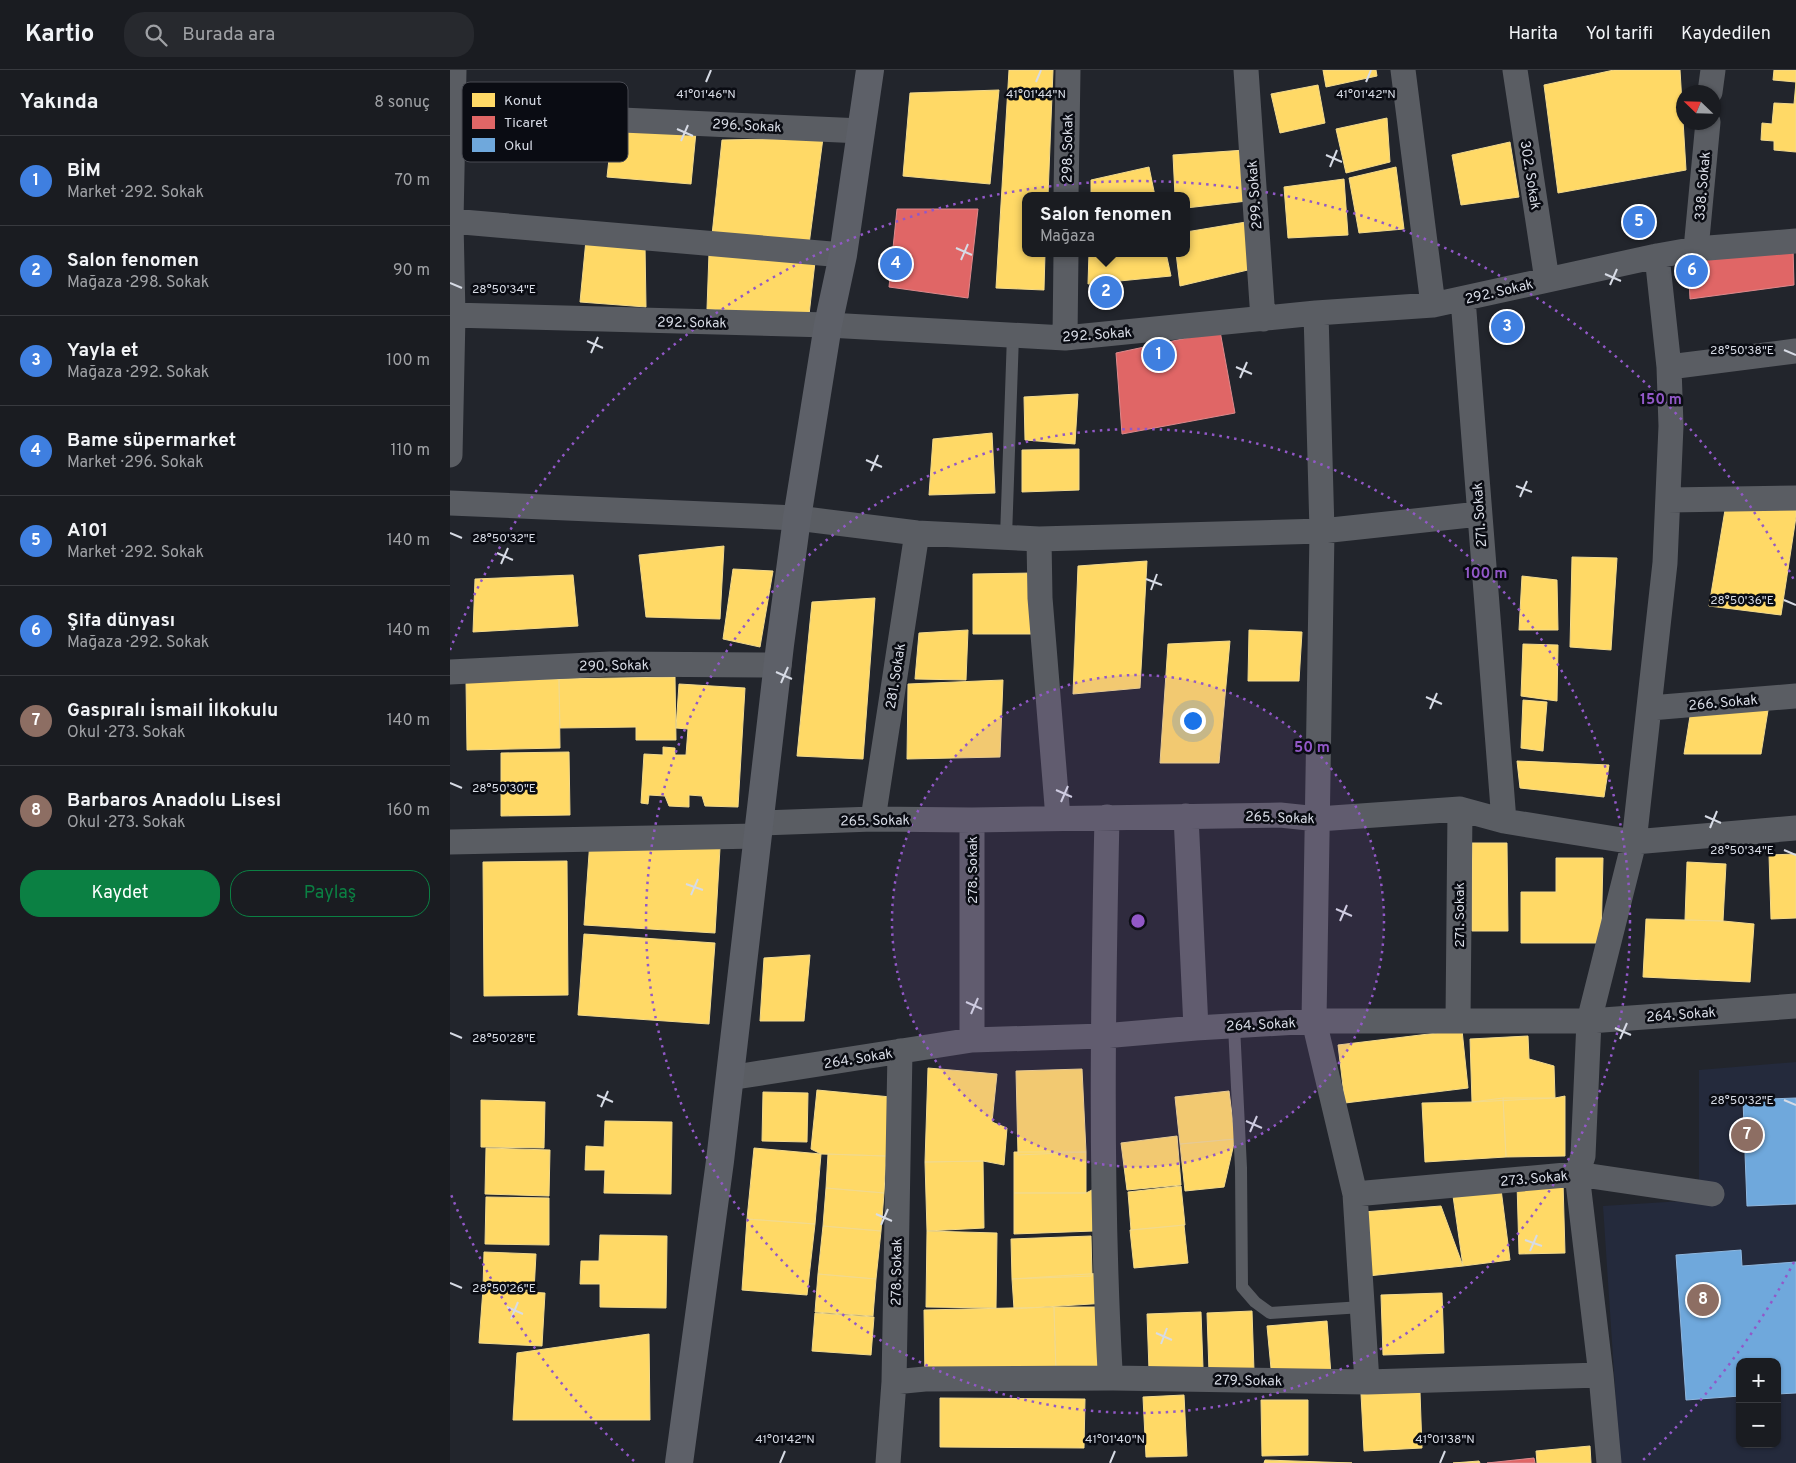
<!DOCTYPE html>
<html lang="tr">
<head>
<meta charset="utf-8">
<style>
	body { margin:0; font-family:Overpass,sans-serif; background:#27292e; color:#f1f3f6 }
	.controls { position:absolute; right:15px; bottom:15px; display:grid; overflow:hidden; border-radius:10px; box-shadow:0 1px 4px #0004 }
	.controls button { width:45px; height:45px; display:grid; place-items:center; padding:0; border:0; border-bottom:1px solid #383a3f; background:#1a1c21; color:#f1f3f6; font:25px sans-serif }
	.compass { position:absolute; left:1226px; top:15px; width:45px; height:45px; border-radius:50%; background:#1a1c21; box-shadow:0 1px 4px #0004; rotate:293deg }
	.you { position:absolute; left:742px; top:650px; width:18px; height:18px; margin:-12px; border:4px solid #fff; border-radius:50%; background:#1a73e8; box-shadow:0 0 0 8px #1a73e833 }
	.badge { display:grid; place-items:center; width:32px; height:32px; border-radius:50%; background:#0b8043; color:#fff; font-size:16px; font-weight:700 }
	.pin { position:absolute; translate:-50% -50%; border:2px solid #fff; box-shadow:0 1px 5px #0006 }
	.popup { position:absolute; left:572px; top:122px; width:168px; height:65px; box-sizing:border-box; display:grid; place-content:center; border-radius:10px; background:#1a1c21; filter:drop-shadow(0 1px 4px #0005); font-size:16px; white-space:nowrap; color:#9fa1a5 }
	.popup b { font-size:19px; color:#f1f3f6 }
	.popup::after { content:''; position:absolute; left:50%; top:100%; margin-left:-10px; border:10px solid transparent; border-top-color:#1a1c21 }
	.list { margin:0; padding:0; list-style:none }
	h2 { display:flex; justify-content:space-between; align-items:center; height:65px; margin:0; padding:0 20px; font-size:21px }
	h2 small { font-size:16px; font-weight:400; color:#9fa1a5 }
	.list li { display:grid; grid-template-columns:32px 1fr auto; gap:15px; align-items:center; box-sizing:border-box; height:90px; padding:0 20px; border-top:1px solid #383a3f }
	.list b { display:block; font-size:19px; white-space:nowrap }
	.list p { margin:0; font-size:16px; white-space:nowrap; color:#9fa1a5 }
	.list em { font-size:16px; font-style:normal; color:#9fa1a5 }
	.actions { display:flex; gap:10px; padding:15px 20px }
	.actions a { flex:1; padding:11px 0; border:1px solid #0b8043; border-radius:20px; text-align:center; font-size:18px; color:#0b8043 }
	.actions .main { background:#0b8043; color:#fff }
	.icon { flex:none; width:28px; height:28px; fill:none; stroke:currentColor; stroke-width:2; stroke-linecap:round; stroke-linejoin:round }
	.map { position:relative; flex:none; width:1346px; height:1393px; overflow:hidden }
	header { display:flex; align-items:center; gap:30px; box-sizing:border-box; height:70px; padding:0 25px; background:#1a1c21; border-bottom:1px solid #383a3f }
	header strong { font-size:24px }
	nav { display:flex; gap:28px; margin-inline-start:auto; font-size:18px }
	.search { width:350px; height:45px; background:#27292e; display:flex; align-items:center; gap:12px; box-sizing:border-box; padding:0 18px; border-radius:20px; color:#9fa1a5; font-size:19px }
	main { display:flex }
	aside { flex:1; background:#1a1c21 }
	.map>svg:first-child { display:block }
	.built { fill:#242a3c; fill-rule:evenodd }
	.homes { fill:#ffd966; stroke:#f3da8c }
	.shops { fill:#e06666; stroke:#dd898c }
	.schools { fill:#6fa8dc; stroke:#8eb7df }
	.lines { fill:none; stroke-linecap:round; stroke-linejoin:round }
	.lane { stroke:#5a5d63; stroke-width:12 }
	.street { stroke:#5a5d63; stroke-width:25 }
	.secondary { stroke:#5d6068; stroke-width:28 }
	.ticks { fill:none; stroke:#d7dbe5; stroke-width:2 }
	.ring { fill:none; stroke:#9258c8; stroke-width:2.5; stroke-dasharray:2.5 5 }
	.labels { text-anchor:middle; stroke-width:5; stroke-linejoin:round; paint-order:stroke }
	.street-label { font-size:14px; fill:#d7dbe5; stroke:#0a0c13 }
	.key { fill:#0a0c13; stroke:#484a52; stroke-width:1 }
	.key-label { font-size:14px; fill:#d7dbe5 }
	.ticks-label { font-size:12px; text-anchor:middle; fill:#d7dbe5; stroke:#0a0c13; stroke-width:5; stroke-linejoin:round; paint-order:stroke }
	.centre { fill:#9258c8; stroke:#0a0c13; stroke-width:2.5 }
	.ring-label { font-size:15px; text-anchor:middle; font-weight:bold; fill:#9258c8; stroke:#0a0c13; stroke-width:5; stroke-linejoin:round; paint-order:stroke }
</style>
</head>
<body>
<header>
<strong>Kartio</strong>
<div class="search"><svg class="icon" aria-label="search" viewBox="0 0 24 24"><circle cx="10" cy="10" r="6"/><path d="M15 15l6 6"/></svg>Burada ara</div>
<nav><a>Harita</a><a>Yol tarifi</a><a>Kaydedilen</a></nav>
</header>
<main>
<aside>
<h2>Yakında<small>8 sonuç</small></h2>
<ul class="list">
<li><span class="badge" style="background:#3f7fe0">1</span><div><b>BİM</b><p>Market · 292. Sokak</p></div><em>70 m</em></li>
<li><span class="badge" style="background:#3f7fe0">2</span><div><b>Salon fenomen</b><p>Mağaza · 298. Sokak</p></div><em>90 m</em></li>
<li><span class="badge" style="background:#3f7fe0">3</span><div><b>Yayla et</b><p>Mağaza · 292. Sokak</p></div><em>100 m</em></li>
<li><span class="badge" style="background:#3f7fe0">4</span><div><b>Bame süpermarket</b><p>Market · 296. Sokak</p></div><em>110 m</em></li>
<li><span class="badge" style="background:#3f7fe0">5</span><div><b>A101</b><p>Market · 292. Sokak</p></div><em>140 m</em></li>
<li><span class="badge" style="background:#3f7fe0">6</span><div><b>Şifa dünyası</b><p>Mağaza · 292. Sokak</p></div><em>140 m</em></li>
<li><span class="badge" style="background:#8d6e63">7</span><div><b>Gaspıralı İsmail İlkokulu</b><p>Okul · 273. Sokak</p></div><em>140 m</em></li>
<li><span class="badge" style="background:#8d6e63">8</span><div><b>Barbaros Anadolu Lisesi</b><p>Okul · 273. Sokak</p></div><em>160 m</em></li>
</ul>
<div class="actions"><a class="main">Kaydet</a><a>Paylaş</a></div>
</aside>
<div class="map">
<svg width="1346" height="1393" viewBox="0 0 1346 1393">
	<rect width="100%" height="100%" fill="#22252c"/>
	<path class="built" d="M 1346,992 L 1346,1393 L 1170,1393 L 1153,1136 L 1249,1130 L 1249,1000 ZM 1290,1292 L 1327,1292 L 1327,1374 L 1290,1374 Z"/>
	<path class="homes" d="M 559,0 L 603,0 L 598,126 L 576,126 L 576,183 L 595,183 L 594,220 L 546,218 Z
		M 873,0 L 926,0 L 927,6 L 876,17 Z
		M 1164,0 L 1230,0 L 1236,100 L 1108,123 L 1094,15 Z
		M 1324,0 L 1346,0 L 1346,82 L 1324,80 L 1324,71 L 1311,70 L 1312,53 L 1322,54 L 1324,33 L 1344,34 L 1346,12 L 1323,10 Z
		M 868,15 L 875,53 L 830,63 L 821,24 Z
		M 549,20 L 540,114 L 453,106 L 460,23 Z
		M 937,48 L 940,92 L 896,103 L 886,59 Z
		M 162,62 L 246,62 L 241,114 L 157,107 Z
		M 373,68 L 358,182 L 262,165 L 272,70 Z
		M 1060,72 L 1069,127 L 1011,135 L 1002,85 Z
		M 795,80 L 797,131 L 736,138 L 736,126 L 725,126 L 723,85 Z
		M 699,97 L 705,126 L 641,126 L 641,110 Z
		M 946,97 L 954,159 L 909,163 L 899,108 Z
		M 894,109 L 898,165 L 838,168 L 834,117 Z
		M 802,151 L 802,199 L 730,216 L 726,183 L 736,183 L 736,162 Z
		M 136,170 L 195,175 L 196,237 L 130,232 Z
		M 259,183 L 365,192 L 359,245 L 257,239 Z
		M 639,183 L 716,183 L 721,206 L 638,214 Z
		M 628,324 L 625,374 L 575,370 L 574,327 Z
		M 542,363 L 545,423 L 479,425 L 483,369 Z
		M 629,379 L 629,420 L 572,422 L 572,380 Z
		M 1346,432 L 1346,447 L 1331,545 L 1259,536 L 1276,434 Z
		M 274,476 L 270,549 L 196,547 L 189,485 Z
		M 1122,487 L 1167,488 L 1161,580 L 1120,577 Z
		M 697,491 L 690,618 L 623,624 L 628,496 Z
		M 283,499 L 323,501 L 310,577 L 273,569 Z
		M 584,503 L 584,564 L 523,564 L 523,504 Z
		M 123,505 L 128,556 L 23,562 L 25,509 Z
		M 1072,506 L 1107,510 L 1108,560 L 1069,560 Z
		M 425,528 L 413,689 L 347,686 L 362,532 Z
		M 518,560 L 516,610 L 465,609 L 469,563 Z
		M 799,560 L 852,562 L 849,611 L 798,611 Z
		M 780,571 L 769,693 L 710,693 L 718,574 Z
		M 1073,574 L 1108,575 L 1107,631 L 1071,626 Z
		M 225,607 L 226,670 L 186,670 L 186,657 L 110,658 L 109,609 Z
		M 109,609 L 110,678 L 17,680 L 16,611 Z
		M 553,610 L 550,687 L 457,689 L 458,614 Z
		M 229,614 L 295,618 L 288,737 L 255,736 L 252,726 L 239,725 L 239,737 L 219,736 L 215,726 L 199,725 L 198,734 L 191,733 L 194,684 L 213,685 L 213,677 L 225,678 L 225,685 L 236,685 L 238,659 L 226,658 Z
		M 1073,630 L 1097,632 L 1093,681 L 1071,678 Z
		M 1319,634 L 1311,684 L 1234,684 L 1241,640 Z
		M 119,682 L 120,745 L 51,746 L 51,683 Z
		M 1067,691 L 1159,695 L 1154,727 L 1070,718 Z
		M 140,770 L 270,778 L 265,863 L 134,855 Z
		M 1022,773 L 1057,773 L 1058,861 L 1022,861 Z
		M 1346,784 L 1346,848 L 1321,849 L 1319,785 Z
		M 1106,788 L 1153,788 L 1151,873 L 1071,873 L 1071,822 L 1106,822 Z
		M 117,791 L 118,925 L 34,926 L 33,792 Z
		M 1237,792 L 1276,794 L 1273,851 L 1235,850 Z
		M 1196,849 L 1273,851 L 1304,854 L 1300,912 L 1193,907 Z
		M 134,864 L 265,873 L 259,954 L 128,945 Z
		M 360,885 L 354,951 L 310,951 L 314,888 Z
		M 1012,960 L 1018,1018 L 895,1033 L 888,975 Z
		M 1078,966 L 1079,989 L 1104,996 L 1105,1028 L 1022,1032 L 1020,969 Z
		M 478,998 L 547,1004 L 542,1052 L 557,1058 L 554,1095 L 533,1091 L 475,1092 Z
		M 632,999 L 636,1082 L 568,1085 L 566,1001 Z
		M 367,1020 L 441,1027 L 436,1086 L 371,1084 L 361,1079 Z
		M 779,1021 L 785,1069 L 730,1074 L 725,1027 Z
		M 313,1022 L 358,1023 L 357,1072 L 312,1071 Z
		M 1115,1026 L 1115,1086 L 1056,1087 L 1053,1028 L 1105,1028 Z
		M 1053,1028 L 1056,1087 L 975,1092 L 972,1033 L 1022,1032 Z
		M 31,1030 L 95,1032 L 94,1078 L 31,1077 Z
		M 155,1051 L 222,1052 L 221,1124 L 154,1123 L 155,1100 L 135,1100 L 136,1076 L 154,1077 Z
		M 727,1066 L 731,1115 L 677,1120 L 671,1073 Z
		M 785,1069 L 774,1117 L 735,1121 L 730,1074 Z
		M 36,1078 L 100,1080 L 99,1126 L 35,1124 Z
		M 304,1078 L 371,1084 L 365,1154 L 297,1149 Z
		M 564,1082 L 636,1082 L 636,1123 L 564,1123 Z
		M 378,1084 L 436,1086 L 434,1123 L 376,1118 Z
		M 533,1091 L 534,1158 L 477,1161 L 475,1092 Z
		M 1113,1112 L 1115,1183 L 1069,1184 L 1067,1113 Z
		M 731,1116 L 735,1155 L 681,1160 L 678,1122 Z
		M 376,1118 L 434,1123 L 431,1161 L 373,1156 Z
		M 1051,1119 L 1060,1190 L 1013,1196 L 1003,1126 Z
		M 642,1120 L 644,1161 L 564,1164 L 564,1123 L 636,1123 Z
		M 36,1127 L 99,1128 L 99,1175 L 35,1174 Z
		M 991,1136 L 1013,1196 L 918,1206 L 913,1142 Z
		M 297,1149 L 365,1154 L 357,1225 L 292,1220 Z
		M 734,1155 L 738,1193 L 684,1198 L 680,1160 Z
		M 373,1156 L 431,1161 L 426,1209 L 368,1204 Z
		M 477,1161 L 547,1163 L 546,1238 L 476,1237 Z
		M 150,1165 L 217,1166 L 216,1238 L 150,1237 L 150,1214 L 130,1214 L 131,1191 L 149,1191 Z
		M 641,1166 L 642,1206 L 562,1209 L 561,1169 Z
		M 34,1182 L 86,1184 L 84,1221 L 33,1219 Z
		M 654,1203 L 657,1233 L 564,1239 L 562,1209 Z
		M 368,1204 L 426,1209 L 423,1246 L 365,1242 Z
		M 33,1219 L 95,1223 L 92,1276 L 29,1273 Z
		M 992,1223 L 994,1283 L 933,1285 L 931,1225 Z
		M 604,1237 L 606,1306 L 475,1309 L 474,1240 Z
		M 604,1237 L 646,1237 L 650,1301 L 606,1302 Z
		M 802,1241 L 804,1301 L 759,1302 L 757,1243 Z
		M 751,1242 L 753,1298 L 699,1300 L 697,1244 Z
		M 365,1243 L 424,1247 L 421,1285 L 362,1281 Z
		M 877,1251 L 881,1305 L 822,1309 L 817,1256 Z
		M 199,1264 L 200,1350 L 63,1350 L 67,1283 Z
		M 970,1322 L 972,1378 L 914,1381 L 911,1324 Z
		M 734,1325 L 737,1386 L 696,1387 L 693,1327 Z
		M 490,1328 L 635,1329 L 634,1378 L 490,1377 Z
		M 811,1330 L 858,1330 L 858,1385 L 812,1386 Z
		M 1140,1376 L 1141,1393 L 1087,1393 L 1086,1381 Z
		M 815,1390 L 902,1393 L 814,1393 Z
		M 1029,1391 L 1030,1393 L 1003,1393 Z"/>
	<path class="shops" d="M 447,139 L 528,139 L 518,228 L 439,217 Z
		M 1343,177 L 1344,215 L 1240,229 L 1238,189 Z
		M 770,261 L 785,343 L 672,364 L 666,283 Z
		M 1084,1388 L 1085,1393 L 1037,1393 Z"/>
	<path class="schools" d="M 1346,1028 L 1346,1134 L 1297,1136 L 1293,1030 Z
		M 1291,1180 L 1292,1196 L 1346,1192 L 1346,1323 L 1327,1324 L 1327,1292 L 1290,1292 L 1290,1326 L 1236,1330 L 1226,1185 Z"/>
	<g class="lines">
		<path class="lane" d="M 556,467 L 563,265
			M 784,956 L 791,1098 L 792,1217 L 805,1232 L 820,1243 L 912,1237"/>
		<path class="street" d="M 796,0 L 813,249
			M 953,0 L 983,235
			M 1065,0 L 1097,210
			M 1260,22 L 1263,0
			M 0,42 L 412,61
			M 616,126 L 618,0
			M 1,151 L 393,185
			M 1246,179 L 1258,52
			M 1013,229 L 1054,751
			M 866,243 L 872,461 L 864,951 L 905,1124 L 917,1312
			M 0,245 L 378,255 L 615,268 L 866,243 L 983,235 L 1207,186 L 1246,179 L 1346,171
			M 615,268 L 616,183
			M 1219,297 L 1346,281
			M 0,385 L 3,246 L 1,151 L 4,0
			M 1218,430 L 1346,428
			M 0,433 L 347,448 L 467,463 L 589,469 L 590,528 L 608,748
			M 589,469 L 872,461 L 1029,444
			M 0,602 L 160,594 L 329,595
			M 1200,638 L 1346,626
			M 736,746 L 746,958
			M 657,747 C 653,932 650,1116 660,1300 L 663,1308
			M 423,749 L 467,463
			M 309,753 L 423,749 L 522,750 L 830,745 L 868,749 L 1010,739 L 1054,751 L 1184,772 L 1346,758
			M 0,772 L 308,766
			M 1008,951 L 1010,739
			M 522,970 L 522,750
			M 279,1008 L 522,970 L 653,966 L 746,958 L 864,951 L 1139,951 L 1346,936
			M 905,1124 L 1127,1104 L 1262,1124
			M 444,1312 L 475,1309 L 663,1308 L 917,1312 L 1151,1305
			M 438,1393 L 444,1312 L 450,981
			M 1159,1393 L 1151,1305 L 1127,1104 L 1133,1086 L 1139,951 L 1184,772 L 1215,493 L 1221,356 L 1219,297 L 1207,186"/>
		<path class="secondary" d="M 229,1393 L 270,1091 L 330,575 L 347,448 L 378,255 L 393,185 L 420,0"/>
	</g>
	<path class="ticks" d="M 256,12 L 261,0M 586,12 L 591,0M 916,12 L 921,0M 227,59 L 243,66M 231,71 L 238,55M 876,85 L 892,92M 880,97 L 887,80M 506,178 L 522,185M 511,190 L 518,174M 1155,204 L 1171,211M 0,213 L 12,218M 1160,215 L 1167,199M 137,271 L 153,278M 1334,280 L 1346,285M 141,283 L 148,267M 786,297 L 802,304M 790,308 L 797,292M 416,390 L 432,397M 421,401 L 428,385M 1066,416 L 1082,422M 1070,427 L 1077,411M 0,463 L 12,468M 47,483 L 63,490M 51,494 L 58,478M 696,509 L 712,515M 701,520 L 707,504M 1334,530 L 1346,535M 326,602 L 342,609M 331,613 L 338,597M 976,627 L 992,634M 980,639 L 987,623M 0,713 L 12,718M 606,720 L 622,727M 611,732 L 618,716M 1255,746 L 1271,753M 1260,758 L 1267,741M 1334,780 L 1346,785M 236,814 L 253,820M 241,825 L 248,809M 886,839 L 902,846M 890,851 L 897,835M 516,932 L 532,939M 521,944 L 528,928M 1165,958 L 1181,965M 0,963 L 12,968M 1170,969 L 1177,953M 147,1025 L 163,1032M 1334,1030 L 1346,1035M 151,1037 L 158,1021M 796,1051 L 812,1058M 800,1062 L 807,1046M 426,1144 L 442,1151M 431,1155 L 438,1139M 1075,1170 L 1092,1176M 1080,1181 L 1087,1165M 0,1213 L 12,1218M 57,1237 L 73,1244M 61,1249 L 68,1232M 706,1263 L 722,1270M 711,1274 L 717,1258M 330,1393 L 335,1381M 660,1393 L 665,1381M 990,1393 L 995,1381"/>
	<circle cx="688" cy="851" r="246" fill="#9258c8" fill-opacity=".12"/>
	<g class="ring">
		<circle cx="688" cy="851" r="246"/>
		<circle cx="688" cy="851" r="492"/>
		<path d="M1344 1192A739 739 0 0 1 1192 1391M184 1391A739 739 0 0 1 0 1122M0 580A739 739 0 0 1 1344 510"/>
	</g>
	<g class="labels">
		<g class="street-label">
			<text transform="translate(297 55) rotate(3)" y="5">296. Sokak</text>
			<text transform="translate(617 78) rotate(-89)" y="5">298. Sokak</text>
			<text transform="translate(1081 105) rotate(81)" y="5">302. Sokak</text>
			<text transform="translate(1252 116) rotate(-85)" y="5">338. Sokak</text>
			<text transform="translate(804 125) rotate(-94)" y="5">299. Sokak</text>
			<text transform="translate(1049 221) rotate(-13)" y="5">292. Sokak</text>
			<text transform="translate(242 252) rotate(1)" y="5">292. Sokak</text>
			<text transform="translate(647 264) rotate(-4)" y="5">292. Sokak</text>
			<text transform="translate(1029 445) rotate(-94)" y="5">271. Sokak</text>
			<text transform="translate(164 595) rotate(-1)" y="5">290. Sokak</text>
			<text transform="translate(445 606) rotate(-81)" y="5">281. Sokak</text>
			<text transform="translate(1273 632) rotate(-5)" y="5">266. Sokak</text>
			<text transform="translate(830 747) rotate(2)" y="5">265. Sokak</text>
			<text transform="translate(425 750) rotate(-1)" y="5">265. Sokak</text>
			<text transform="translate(522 800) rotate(-90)" y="5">278. Sokak</text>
			<text transform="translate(1009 845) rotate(-90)" y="5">271. Sokak</text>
			<text transform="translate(1231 944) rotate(-4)" y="5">264. Sokak</text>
			<text transform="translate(811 954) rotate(-3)" y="5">264. Sokak</text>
			<text transform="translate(408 988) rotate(-9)" y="5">264. Sokak</text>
			<text transform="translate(1084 1108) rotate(-5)" y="5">273. Sokak</text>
			<text transform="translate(446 1202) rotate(-89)" y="5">278. Sokak</text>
			<text transform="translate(798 1310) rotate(1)" y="5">279. Sokak</text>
		</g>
	</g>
	<rect x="12" y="12" width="166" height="80" rx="8" class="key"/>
	<rect x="22" y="23" width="23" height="14" fill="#ffd966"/>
	<rect x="22" y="46" width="23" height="13" fill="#e06666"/>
	<rect x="22" y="68" width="23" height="14" fill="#6fa8dc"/>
	<g class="key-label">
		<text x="54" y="35">Konut</text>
		<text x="54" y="57">Ticaret</text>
		<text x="54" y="80">Okul</text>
	</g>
	<g class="ticks-label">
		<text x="586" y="28">41°01'44"N</text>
		<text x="916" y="28">41°01'42"N</text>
		<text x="256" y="28">41°01'46"N</text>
		<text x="54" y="223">28°50'34"E</text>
		<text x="1292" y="284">28°50'38"E</text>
		<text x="54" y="472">28°50'32"E</text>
		<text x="1292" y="534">28°50'36"E</text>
		<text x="54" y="722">28°50'30"E</text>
		<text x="1292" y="784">28°50'34"E</text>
		<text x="54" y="972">28°50'28"E</text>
		<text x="1292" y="1034">28°50'32"E</text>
		<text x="54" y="1222">28°50'26"E</text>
		<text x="335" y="1373">41°01'42"N</text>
		<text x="665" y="1373">41°01'40"N</text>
		<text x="995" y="1373">41°01'38"N</text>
	</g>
	<circle cx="688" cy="851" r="8" class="centre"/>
	<g class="ring-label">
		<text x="1211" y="334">150 m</text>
		<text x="1036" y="508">100 m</text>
		<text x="862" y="682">50 m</text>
	</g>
</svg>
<div class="controls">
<button>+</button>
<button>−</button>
</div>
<svg class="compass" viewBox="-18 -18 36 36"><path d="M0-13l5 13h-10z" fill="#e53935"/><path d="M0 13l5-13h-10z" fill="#9fa1a5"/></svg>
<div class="you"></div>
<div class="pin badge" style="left:709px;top:285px;background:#3f7fe0">1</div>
<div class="pin badge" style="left:656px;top:222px;background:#3f7fe0">2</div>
<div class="popup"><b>Salon fenomen</b>Mağaza</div>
<div class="pin badge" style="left:1057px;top:257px;background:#3f7fe0">3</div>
<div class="pin badge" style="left:446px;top:194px;background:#3f7fe0">4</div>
<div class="pin badge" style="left:1189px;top:152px;background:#3f7fe0">5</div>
<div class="pin badge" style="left:1242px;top:201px;background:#3f7fe0">6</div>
<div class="pin badge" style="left:1297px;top:1065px;background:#8d6e63">7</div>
<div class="pin badge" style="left:1253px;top:1230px;background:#8d6e63">8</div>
</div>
</main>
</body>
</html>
